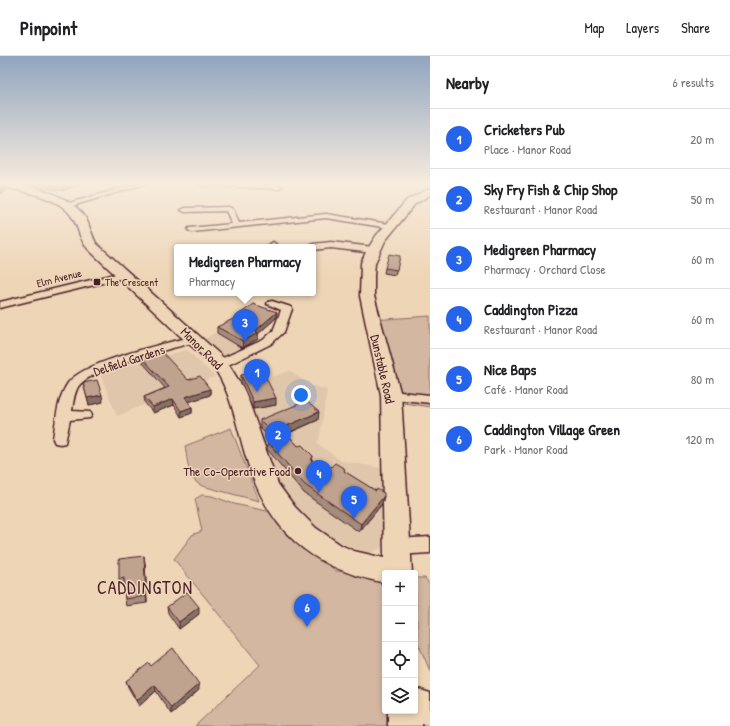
<!DOCTYPE html>
<html lang="en">
<head>
<meta charset="utf-8">
<style>
	body { margin:0; font-family:"Patrick Hand",sans-serif; background:#f6f6f6; color:#202124 }
	.controls { position:absolute; right:12px; bottom:12px; display:grid; overflow:hidden; border-radius:4px; box-shadow:0 2px 6px #0003 }
	.controls button { width:36px; height:36px; display:grid; place-items:center; padding:0; border:0; border-bottom:1px solid #e0e0e0; background:#fff; color:#202124; font:20px sans-serif }
	.you { position:absolute; left:301px; top:339px; width:14px; height:14px; margin:-10px; border:3px solid #fff; border-radius:50%; background:#1a73e8; box-shadow:0 0 0 6px #1a73e833 }
	.badge { display:grid; place-items:center; width:26px; height:26px; border-radius:50%; background:#2563eb; color:#fff; font-size:13px; font-weight:700 }
	.pin { position:absolute; translate:-50% -33px; filter:drop-shadow(0 1px 2px #0008) }
	.pin::after { content:''; position:absolute; top:21px; width:14px; height:12px; background:inherit; clip-path:polygon(0 0,100% 0,50% 100%) }
	.popup { position:absolute; left:174px; top:188px; width:142px; height:52px; box-sizing:border-box; display:grid; place-content:center; border-radius:4px; background:#fff; filter:drop-shadow(0 1px 3px #0005); font-size:13px; white-space:nowrap; color:#757577 }
	.popup b { font-size:15px; color:#202124 }
	.popup::after { content:''; position:absolute; left:50%; top:100%; margin-left:-8px; border:8px solid transparent; border-top-color:#fff }
	.list { margin:0; padding:0; list-style:none }
	h2 { display:flex; justify-content:space-between; align-items:center; height:52px; margin:0; padding:0 16px; font-size:17px }
	h2 small { font-size:13px; font-weight:400; color:#757577 }
	.list li { display:grid; grid-template-columns:26px 1fr auto; gap:12px; align-items:center; box-sizing:border-box; height:60px; padding:0 16px; border-top:1px solid #e0e0e0 }
	.list b { display:block; font-size:15px; white-space:nowrap }
	.list p { margin:0; font-size:13px; white-space:nowrap; color:#757577 }
	.list em { font-size:13px; font-style:normal; color:#757577 }
	.icon { flex:none; width:22px; height:22px; fill:none; stroke:currentColor; stroke-width:2; stroke-linecap:round; stroke-linejoin:round }
	.map { position:relative; flex:none; width:430px; height:670px; overflow:hidden }
	header { display:flex; align-items:center; gap:24px; box-sizing:border-box; height:56px; padding:0 20px; background:#fff; border-bottom:1px solid #e0e0e0 }
	header strong { font-size:19px }
	nav { display:flex; gap:22px; margin-inline-start:auto; font-size:14px }
	main { display:flex }
	aside { flex:1; background:#fff }
	.map>svg:first-child { display:block }
	.built { fill:#e0c6aa }
	.green { fill:#d3b7a0; stroke:#8e6b66 }
	.lines { fill:none; stroke-linecap:round; stroke-linejoin:round }
	.street-casing { stroke:#4a1f2b; stroke-width:3 }
	.secondary-casing { stroke:#4a1f2b; stroke-width:3 }
	.street { fill:#eed5b6; fill-rule:evenodd }
	.secondary { fill:#eed5b6; fill-rule:evenodd }
	.wall { fill:#a58c7b; stroke:#4a1f2b }
	.shaded-wall { fill:#867264; stroke:#4a1f2b }
	.building { fill:#c0a38f; stroke:#4a1f2b }
	.poi-dot { fill:#4a1f2b; stroke:#eed5b6; stroke-width:1.5 }
	.labels { text-anchor:middle; stroke-width:3; stroke-linejoin:round; paint-order:stroke }
	.far-street-label { font-size:11px; fill:#4a1f2b; stroke:#eed5b6 }
	.far-poi-label { font-size:11px; fill:#4a1f2b; stroke:#eed5b6; text-anchor:start }
	.street-label { font-size:13px; fill:#4a1f2b; stroke:#eed5b6 }
	.poi-label { font-size:13px; fill:#4a1f2b; stroke:#eed5b6; text-anchor:end }
	.near-quarter-label { font-size:18px; letter-spacing:1px; fill:#4a1f2b; stroke:#eed5b6 }
</style>
</head>
<body>
<header>
<strong>Pinpoint</strong>
<nav><a>Map</a><a>Layers</a><a>Share</a></nav>
</header>
<main>
<div class="map">
<svg width="430" height="670" viewBox="0 0 430 670">
	<rect width="100%" height="100%" fill="#eed5b6"/>
	<filter id="ink" filterUnits="userSpaceOnUse"><feTurbulence type="fractalNoise" baseFrequency=".025" numOctaves="2"/><feDisplacementMap in="SourceGraphic" scale="8" xChannelSelector="R" yChannelSelector="G"/><feConvolveMatrix kernelMatrix="1 2 1 2 8 2 1 2 1" color-interpolation-filters="sRGB"/></filter>
	<g filter="url(#ink)">
		<path class="built" d="M 231,267 L 260,283 L 227,299 L 221,299 L 205,283 Z
			M 187,294 L 215,321 L 187,330 L 117,360 L 100,318 L 117,312 Z
			M 290,315 L 310,329 L 327,334 L 320,380 L 317,387 L 341,405 L 382,412 L 383,491 L 369,498 L 333,483 L 295,454 L 281,432 L 254,355 L 241,326 L 271,321 Z"/>
		<path class="green" d="M 430,260 L 430,351 L 397,346 L 372,264 Z
			M 231,372 L 259,445 L 202,430 C 187,423 188,405 185,390 Z
			M 202,439 L 212,440 L 234,448 L 281,458 L 297,484 L 336,515 L 376,518 L 385,532 L 385,655 L 393,655 L 393,670 L 195,670 L 260,609 L 174,503 L 192,479 L 202,475 L 195,443 Z
			M 415,522 L 425,522 L 430,529 L 430,615 L 418,587 Z"/>
		<g class="lines">
			<g class="street-casing">
				<path id="street" d="M 139,127 L 148,127 L 69,151 L 62,149 Z
					M 197,127 L 279,129 L 282,131 L 279,133 L 200,129 Z
					M 229,151 L 233,153 L 239,167 L 326,158 L 389,168 L 393,170 L 389,172 L 326,162 L 192,176 L 188,174 L 189,172 L 232,168 L 226,155 L 185,156 L 181,154 L 185,152 Z
					M 273,186 L 279,191 L 270,191 L 269,189 Z
					M 331,186 L 373,191 L 377,194 L 373,197 L 331,192 L 313,194 L 313,191 L 309,191 L 313,188 Z
					M 124,216 L 127,217 L 127,221 L 0,252 L 0,246 Z
					M 272,245 L 291,251 L 292,253 L 284,276 L 271,288 L 224,311 L 216,311 L 214,308 L 216,305 L 263,284 L 273,275 L 281,254 L 267,248 L 268,246 Z
					M 195,280 L 199,281 L 201,283 L 199,285 C 175,292 91,311 78,331 C 74,338 73,348 72,355 L 90,356 L 92,359 L 90,362 L 70,364 L 65,387 L 60,388 L 55,387 L 53,383 C 56,366 57,342 68,327 C 84,305 167,287 195,280 Z
					M 391,335 L 430,339 L 430,347 L 386,342 L 384,339 L 386,336 Z
					M 430,481 L 430,497 L 397,499 L 391,497 L 388,491 L 391,485 L 397,483 Z"/>
			</g>
			<g class="secondary-casing">
				<path id="secondary" d="M 0,127 C 27,127 65,137 83,158 C 89,166 91,178 96,187 L 226,304 L 245,335 L 278,428 L 295,451 L 316,472 L 341,489 L 354,495 L 384,502 L 381,339 L 360,240 L 361,207 L 367,194 L 376,180 L 407,144 L 430,132 L 430,139 L 415,148 L 385,185 L 375,207 L 374,220 L 374,240 L 401,339 L 412,517 L 385,517 L 385,527 C 308,511 267,474 245,398 C 237,371 232,342 218,318 C 209,303 192,291 179,279 C 149,251 119,222 89,194 C 75,180 81,163 60,149 C 42,138 20,135 0,130 Z
					M 415,632 L 430,637 L 430,670 L 422,668 L 422,670 L 388,670 L 388,655 L 415,655 Z"/>
			</g>
			<use href="#street" class="street"/>
			<use href="#secondary" class="secondary"/>
		</g>
		<path class="wall" d="M 13,127 L 81,127 L 64,135 L 22,127 Z
			M 400,200 L 395,219 L 384,217 L 385,212 Z
			M 277,256 L 276,262 L 258,278 L 258,283 L 242,292 L 217,277 L 217,271 Z
			M 142,302 L 188,324 L 210,333 L 210,339 L 188,346 L 192,351 L 192,357 L 181,361 L 174,349 L 153,357 L 145,347 L 144,341 L 165,332 L 143,307 Z
			M 241,319 L 276,349 L 253,353 L 241,326 Z
			M 83,327 L 103,346 L 89,349 Z
			M 260,364 L 318,364 L 287,378 L 298,390 L 313,400 L 312,406 L 327,415 L 345,416 L 384,440 L 382,448 L 359,476 L 304,437 L 267,393 L 268,386 L 272,384 L 260,372 Z
			M 145,507 L 147,547 L 126,550 L 125,543 L 124,529 L 120,530 L 119,523 Z
			M 167,551 L 199,558 L 179,573 L 168,557 Z
			M 151,610 L 199,634 L 171,658 L 156,635 L 139,650 L 128,631 L 126,625 Z"/>
		<path class="shaded-wall" d="M 73,127 L 81,127 L 64,135 L 63,132 Z
			M 7,130 L 8,133 L 0,138 L 0,133 Z
			M 277,256 L 276,262 L 258,278 L 258,283 L 242,292 L 243,285 Z
			M 210,333 L 210,339 L 185,347 L 185,341 Z
			M 102,339 L 103,346 L 89,349 L 87,342 Z
			M 276,342 L 276,349 L 253,353 L 253,346 Z
			M 173,343 L 174,349 L 153,357 L 153,351 Z
			M 192,351 L 192,357 L 181,361 L 181,355 Z
			M 319,356 L 318,364 L 281,380 L 282,372 Z
			M 384,440 L 382,448 L 359,476 L 361,468 Z
			M 144,500 L 145,507 L 147,547 L 146,540 Z
			M 199,551 L 199,558 L 179,573 L 179,566 Z
			M 199,628 L 199,634 L 171,658 L 171,652 Z
			M 155,629 L 156,635 L 139,650 L 137,644 Z"/>
		<path class="building" d="M 36,127 L 73,127 L 63,132 Z
			M 0,128 L 7,130 L 0,133 Z
			M 389,198 L 400,200 L 397,214 L 385,212 Z
			M 253,248 L 277,256 L 255,275 L 258,277 L 243,285 L 217,271 L 235,262 Z
			M 161,295 L 188,324 L 200,320 L 210,333 L 185,341 L 192,351 L 181,355 L 173,343 L 153,351 L 144,341 L 169,331 L 142,302 Z
			M 263,316 L 276,342 L 253,346 L 241,319 Z
			M 97,324 L 102,339 L 87,342 L 83,327 Z
			M 306,345 L 319,356 L 282,372 L 298,390 L 302,389 L 313,400 L 311,405 L 327,415 L 335,407 L 345,413 L 344,415 L 376,435 L 377,433 L 384,437 L 384,440 L 361,468 L 305,429 L 268,386 L 278,382 L 260,364 Z
			M 144,500 L 146,540 L 125,543 L 124,522 L 119,523 L 119,503 Z
			M 187,536 L 199,551 L 179,566 L 167,551 Z
			M 173,592 L 199,628 L 171,652 L 155,629 L 137,644 L 126,625 L 149,607 L 151,610 Z"/>
	</g>
	<linearGradient id="sky" x2="0" y2="1"><stop stop-color="#91a5bf"/><stop offset="0.58" stop-color="#f7ecde"/><stop offset="1" stop-color="#f7ecde" stop-opacity="0"/></linearGradient>
	<rect width="430" height="220" fill="url(#sky)"/>
	<g class="poi-dot">
		<rect x="93" y="222" width="8" height="8" rx="2"/>
		<circle cx="298" cy="415" r="4"/>
	</g>
	<g class="labels">
		<g class="far-street-label">
			<text transform="translate(59 222) rotate(-14)" y="4">Elm Avenue</text>
		</g>
		<g class="far-poi-label">
			<text x="105" y="230">The Crescent</text>
		</g>
		<g class="street-label">
			<text transform="translate(202 292) rotate(45)" y="5">Manor Road</text>
			<text transform="translate(129 304) rotate(-18)" y="5">Delfield Gardens</text>
			<text transform="translate(383 313) rotate(77)" y="5">Dunstable Road</text>
		</g>
		<g class="poi-label">
			<text x="290" y="420">The Co-Operative Food</text>
		</g>
		<g class="near-quarter-label">
			<text x="145" y="538">CADDINGTON</text>
		</g>
	</g>
</svg>
<div class="controls">
<button>+</button>
<button>−</button>
<button><svg class="icon" aria-label="locate" viewBox="0 0 24 24"><circle cx="12" cy="12" r="6"/><path d="M12 2v4M12 18v4M2 12h4M18 12h4"/></svg></button>
<button><svg class="icon" aria-label="layers" viewBox="0 0 24 24"><path d="M12 4l9 5-9 5-9-5zM3 14l9 5 9-5"/></svg></button>
</div>
<div class="you"></div>
<div class="pin badge" style="left:257px;top:336px">1</div>
<div class="pin badge" style="left:278px;top:398px">2</div>
<div class="pin badge" style="left:245px;top:286px">3</div>
<div class="popup"><b>Medigreen Pharmacy</b>Pharmacy</div>
<div class="pin badge" style="left:319px;top:437px">4</div>
<div class="pin badge" style="left:354px;top:463px">5</div>
<div class="pin badge" style="left:307px;top:571px">6</div>
</div>
<aside>
<h2>Nearby<small>6 results</small></h2>
<ul class="list">
<li><span class="badge">1</span><div><b>Cricketers Pub</b><p>Place · Manor Road</p></div><em>20 m</em></li>
<li><span class="badge">2</span><div><b>Sky Fry Fish &amp; Chip Shop</b><p>Restaurant · Manor Road</p></div><em>50 m</em></li>
<li><span class="badge">3</span><div><b>Medigreen Pharmacy</b><p>Pharmacy · Orchard Close</p></div><em>60 m</em></li>
<li><span class="badge">4</span><div><b>Caddington Pizza</b><p>Restaurant · Manor Road</p></div><em>60 m</em></li>
<li><span class="badge">5</span><div><b>Nice Baps</b><p>Café · Manor Road</p></div><em>80 m</em></li>
<li><span class="badge">6</span><div><b>Caddington Village Green</b><p>Park · Manor Road</p></div><em>120 m</em></li>
</ul>
</aside>
</main>
</body>
</html>
